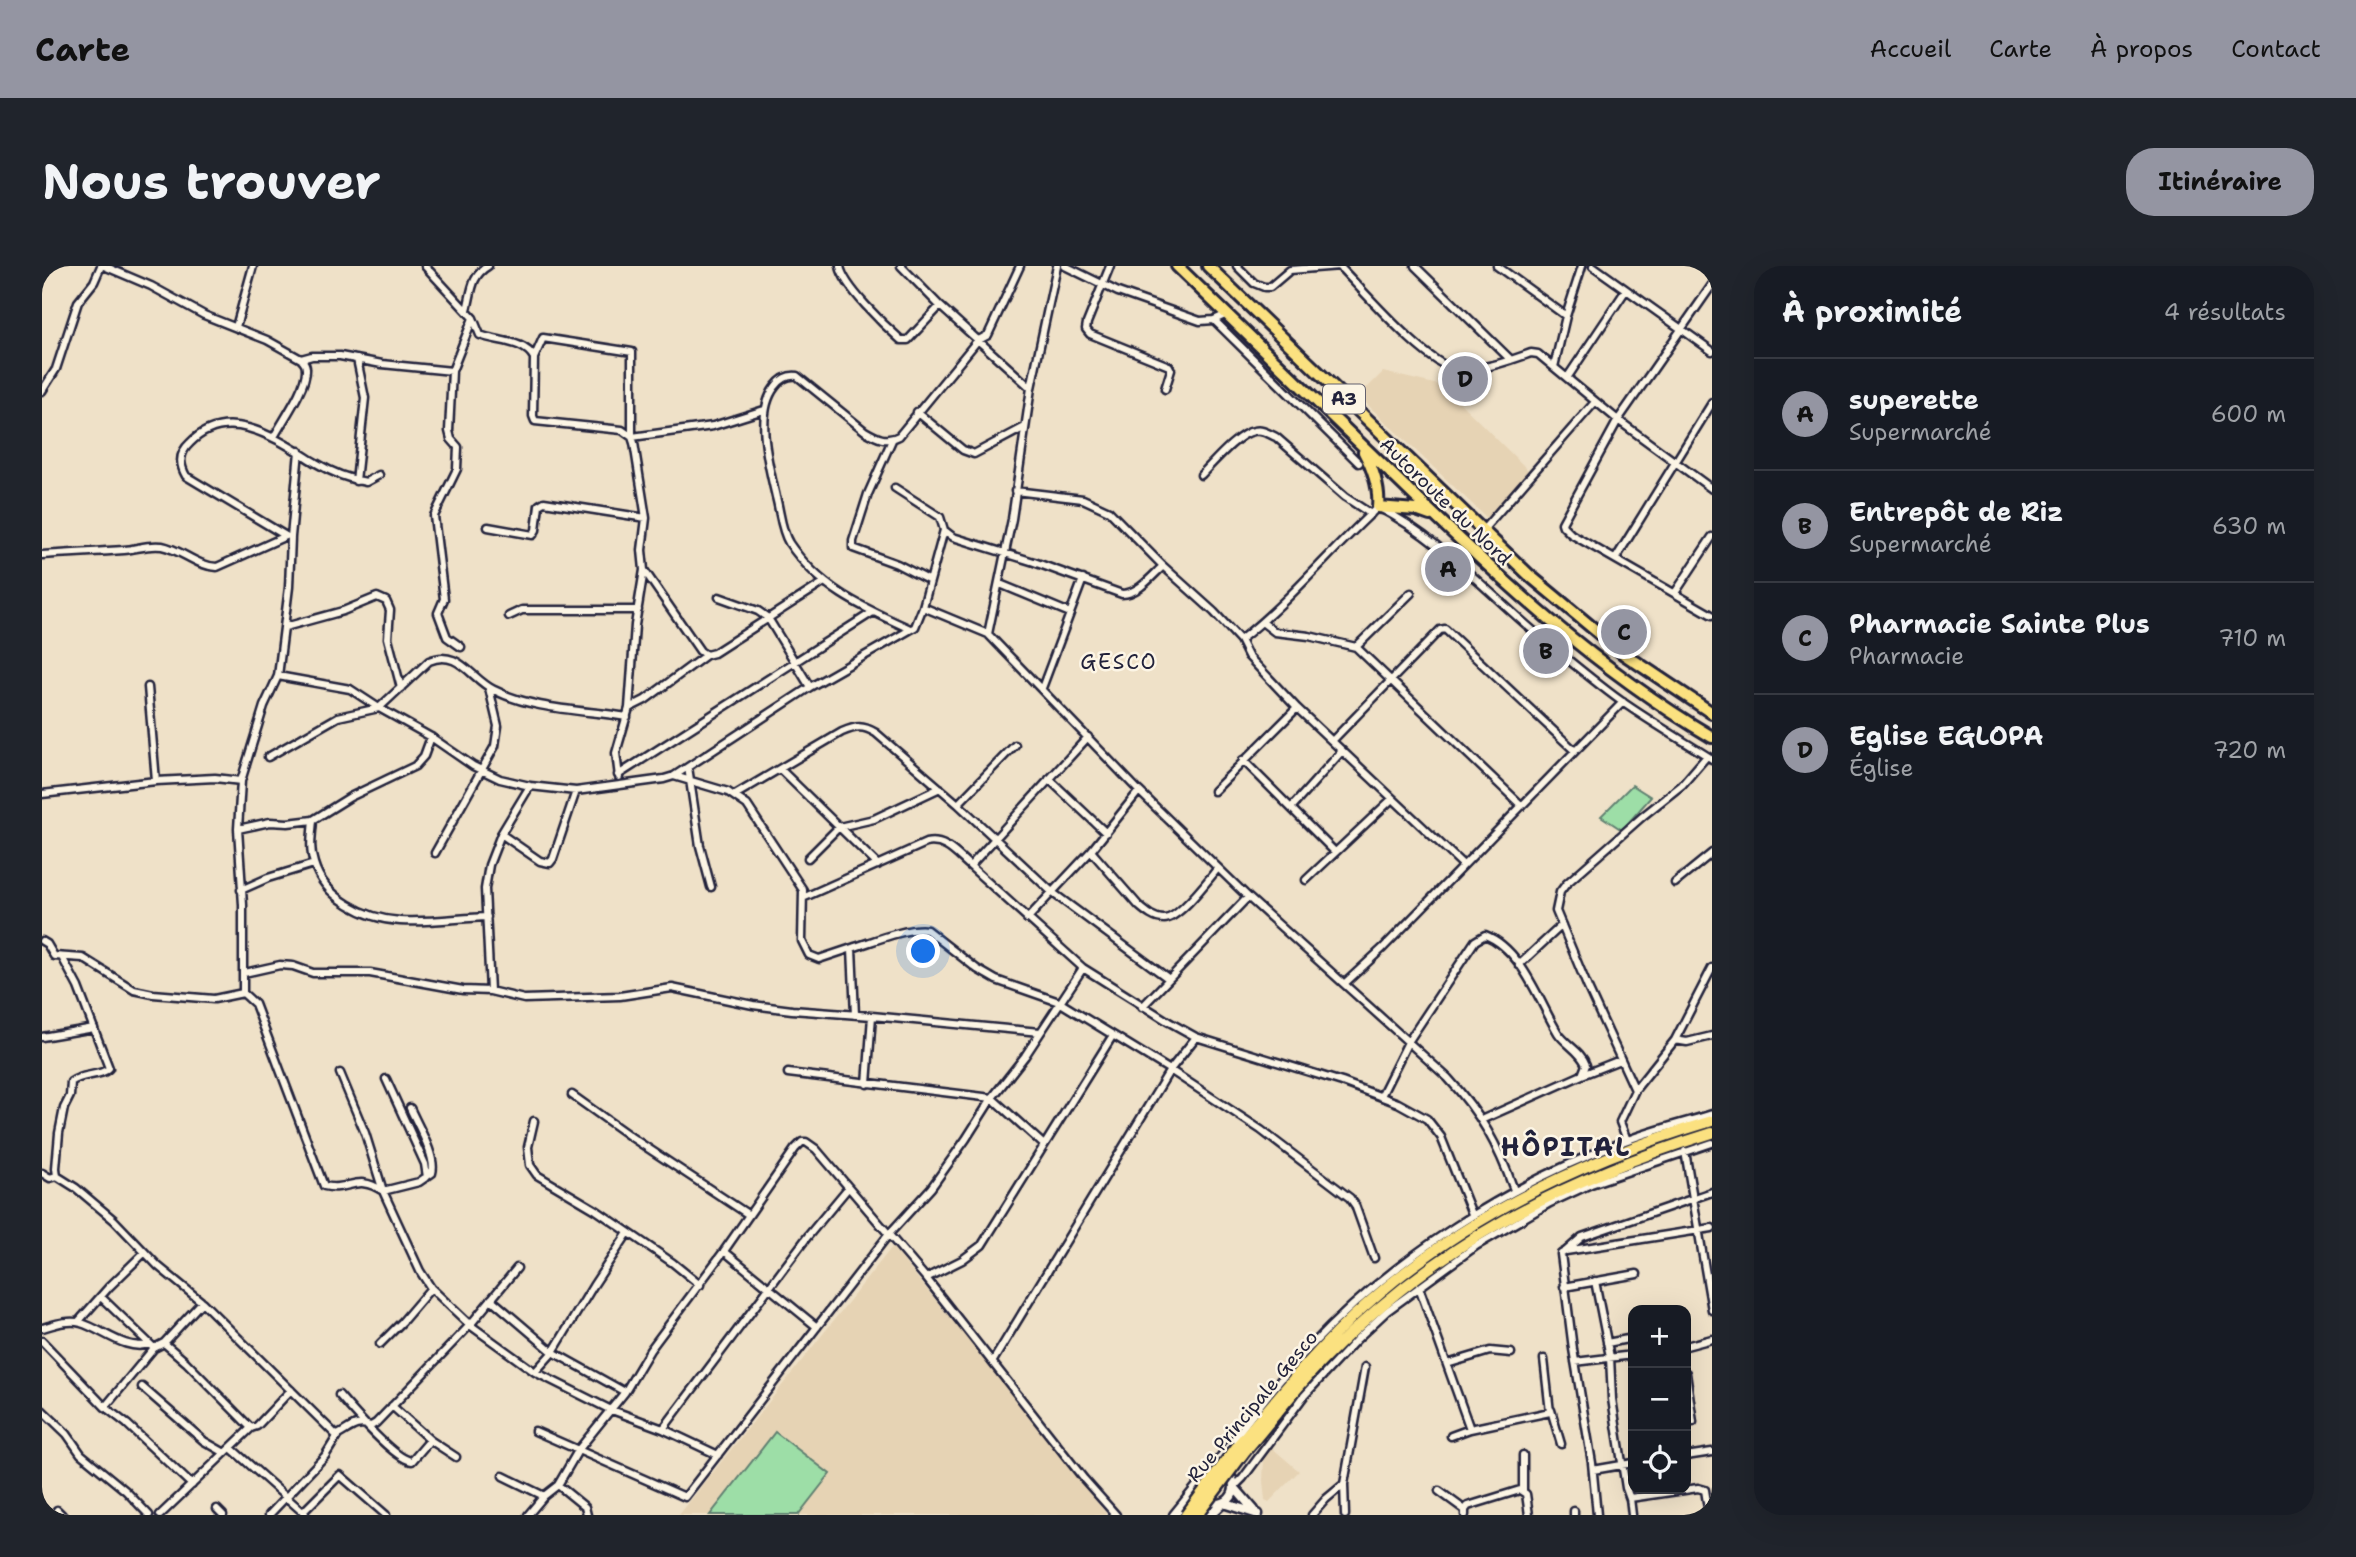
<!DOCTYPE html>
<html lang="fr">
<head>
<meta charset="utf-8">
<style>
	body { margin:0; font-family:"Shantell Sans",sans-serif; background:#20242c; color:#f1f3f6 }
	.controls { position:absolute; right:21px; bottom:21px; display:grid; overflow:hidden; border-radius:14px; box-shadow:0 7px 28px #0002 }
	.controls button { width:63px; height:63px; display:grid; place-items:center; padding:0; border:0; border-bottom:2px solid #363941; background:#171b24; color:#f1f3f6; font:35px sans-serif }
	.you { position:absolute; left:882px; top:686px; width:24px; height:24px; margin:-18px; border:5px solid #fff; border-radius:50%; background:#1a73e8; box-shadow:0 0 0 10px #1a73e833 }
	.badge { display:grid; place-items:center; width:46px; height:46px; border-radius:50%; background:#9495a2; color:#111; font-size:23px; font-weight:700 }
	.pin { position:absolute; translate:-50% -50%; border:4px solid #fff; box-shadow:0 2px 7px #0006 }
	.list { margin:0; padding:0; list-style:none }
	h2 { display:flex; justify-content:space-between; align-items:center; height:91px; margin:0; padding:0 28px; font-size:30px }
	h2 small { font-size:23px; font-weight:400; color:#9ea1a6 }
	.list li { display:grid; grid-template-columns:46px 1fr auto; gap:21px; align-items:center; box-sizing:border-box; height:112px; padding:0 28px; border-top:2px solid #363941 }
	.list b { display:block; font-size:26px; white-space:nowrap }
	.list p { margin:0; font-size:23px; white-space:nowrap; color:#9ea1a6 }
	.list em { font-size:23px; font-style:normal; color:#9ea1a6 }
	.icon { flex:none; width:38px; height:38px; fill:none; stroke:currentColor; stroke-width:2; stroke-linecap:round; stroke-linejoin:round }
	.map { position:relative; flex:none; width:1670px; height:1249px; overflow:hidden; border-radius:28px }
	header { display:flex; align-items:center; gap:42px; box-sizing:border-box; height:98px; padding:0 35px; background:#9495a2; color:#111 }
	header strong { font-size:33px }
	nav { display:flex; gap:38px; margin-inline-start:auto; font-size:24px }
	.intro { display:flex; align-items:center; justify-content:space-between; box-sizing:border-box; height:168px; padding:0 42px }
	h1 { margin:0; font-size:49px }
	.button { padding:18px 32px; border-radius:28px; background:#9495a2; color:#111; font-size:24px; font-weight:700 }
	main { display:flex; gap:42px; padding:0 42px }
	aside { flex:1; background:#171b24; border-radius:28px; box-shadow:0 7px 28px #0002 }
	.map>svg:first-child { display:block }
	.built { fill:#e6d3b4 }
	.green { fill:#9ddea7; stroke:#608071; stroke-width:2 }
	.lines { fill:none; stroke-linecap:round; stroke-linejoin:round }
	.minor-casing { stroke:#22223b; stroke-width:11 }
	.tertiary-casing { stroke:#22223b; stroke-width:13 }
	.primary-casing { stroke:#22223b; stroke-width:15 }
	.motorway-casing { stroke:#22223b; stroke-width:16 }
	.minor { stroke:#fcf5e5; stroke-width:6 }
	.tertiary { stroke:#fcf5e5; stroke-width:8 }
	.primary { stroke:#fbe180; stroke-width:10 }
	.motorway { stroke:#fbe180; stroke-width:10 }
	.primary-bridge-casing { stroke:#22223b; stroke-width:15; stroke-linecap:butt }
	.primary-bridge { stroke:#fbe180; stroke-width:10 }
	.labels { text-anchor:middle; stroke-width:5; stroke-linejoin:round; paint-order:stroke }
	.shield { fill:#fcf5e5; stroke:#63616e; stroke-width:2 }
	.shield-label { font-size:18px; font-weight:bold; fill:#22223b }
	.street-label { font-size:19px; fill:#22223b; stroke:#fcf5e5 }
	.neighbourhood-label { font-size:21px; letter-spacing:2px; fill:#22223b; stroke:#fcf5e5 }
	.district-label { font-size:26px; font-weight:bold; letter-spacing:2px; fill:#22223b; stroke:#fcf5e5 }
</style>
</head>
<body>
<header>
<strong>Carte</strong>
<nav><a>Accueil</a><a>Carte</a><a>À propos</a><a>Contact</a></nav>
</header>
<div class="intro"><h1>Nous trouver</h1><a class="button">Itinéraire</a></div>
<main>
<div class="map">
<svg width="1670" height="1249" viewBox="0 0 1670 1249">
	<rect width="100%" height="100%" fill="#efe1c8"/>
	<filter id="ink" filterUnits="userSpaceOnUse"><feTurbulence type="fractalNoise" baseFrequency=".0143" numOctaves="2"/><feDisplacementMap in="SourceGraphic" scale="14" xChannelSelector="R" yChannelSelector="G"/><feConvolveMatrix kernelMatrix="1 2 1 2 8 2 1 2 1" color-interpolation-filters="sRGB"/></filter>
	<g filter="url(#ink)">
		<path class="built" d="M 1341,106 L 1401,120 L 1487,205 L 1445,252 L 1312,126 L 1326,121 Z
			M 850,981 L 938,1088 L 1065,1249 L 637,1249 Z
			M 1229,1181 L 1257,1205 L 1227,1236 L 1223,1234 L 1221,1215 L 1222,1192 Z"/>
		<path class="green" d="M 1590,519 L 1609,531 L 1580,564 L 1559,550 Z
			M 733,1166 L 788,1208 L 756,1249 L 668,1249 Z"/>
		<g class="lines">
			<g class="minor-casing">
				<path id="minor" d="M 62,0 L 109,20 L 162,49 L 225,74 L 259,93 C 262,97 264,97 264,103 C 265,121 241,154 232,171
					M 383,0 L 431,52 L 438,69 C 455,76 483,74 492,92 L 491,150 L 493,155 L 580,164 L 590,171 L 592,177 L 604,252
					M 798,0 C 801,20 843,60 859,74 L 866,74 L 898,40
					M 859,0 L 898,40 L 989,122
					M 1015,0 L 989,122 L 970,253 L 946,368 L 1097,525 L 1206,631 L 1406,812 C 1439,848 1456,879 1472,924
					M 1023,0 L 1076,26 L 1158,55 L 1172,54 L 1185,48
					M 1068,0 L 1045,57 L 1044,63 L 1048,68 L 1127,100 L 1129,104 L 1123,123
					M 1195,0 L 1212,17 L 1222,21 L 1228,21 L 1248,4 L 1298,0
					M 1297,0 C 1320,23 1386,101 1415,103 C 1440,105 1466,95 1489,87 L 1496,88 L 1576,154 L 1670,223
					M 1373,0 L 1469,94
					M 1455,0 L 1524,50
					M 1551,0 L 1670,85
					M 1670,19 L 1576,154 L 1520,257 L 1521,260 L 1529,268 L 1670,349
					M 425,44 C 430,25 429,10 446,0
					M 1172,54 L 1317,197
					M 194,61 L 211,0
					M 492,92 L 501,72 L 590,86 L 590,171 L 671,160 L 722,144
					M 259,93 L 270,90 L 298,90 L 340,98 L 410,105 L 431,52
					M 1512,101 L 1524,50 L 1540,0
					M 410,105 L 407,165 L 409,173 L 416,181 L 415,203 L 392,250 L 402,333 L 396,347 L 405,371 L 419,381
					M 1525,112 L 1584,24
					M 0,125 L 14,103 L 36,36 L 52,16 L 59,0
					M 875,146 L 921,184 L 932,188 L 983,161
					M 850,174 L 826,228 L 811,275 L 811,282 L 855,298 L 888,315
					M 1159,209 C 1171,197 1196,167 1212,165 C 1221,163 1227,168 1234,171 L 1303,231 L 1329,248
					M 314,215 L 323,132 L 315,93
					M 853,222 L 898,251 L 902,264 L 911,271 L 992,296 L 1080,328 C 1096,328 1110,310 1121,300
					M 973,225 L 1041,233 L 1067,245 L 1121,300 L 1172,346 L 1198,374 L 1206,390 L 1255,442 L 1420,598
					M 446,261 L 491,269 L 494,264 L 497,239 L 502,236 L 604,252 L 600,284 L 602,304 L 658,385 L 664,389
					M 1440,265 L 1553,136
					M 244,270 L 144,210 C 137,198 137,187 148,177 C 187,137 238,175 274,197 C 289,206 306,213 324,216 L 337,209
					M 0,289 C 27,287 55,286 82,284 C 95,283 106,278 120,280 C 140,284 154,300 175,301 L 244,270
					M 1574,292 L 1670,137
					M 958,318 L 1028,347
					M 1633,327 L 1670,271
					M 677,331 L 716,345 L 726,352 L 768,421
					M 881,341 L 946,368
					M 467,350 L 480,344 L 596,344
					M 1220,356 L 1233,366 L 1267,370 L 1314,381 L 1480,540
					M 243,361 L 301,345 L 335,331 L 344,335 L 348,344 L 346,372 L 359,422
					M 868,363 C 820,341 778,323 747,277 C 739,264 738,245 734,231 C 727,200 712,148 733,121 C 739,113 745,109 755,110 L 823,165 C 835,172 844,177 857,170 L 935,75 L 946,69 L 978,0
					M 1198,374 C 1249,334 1289,284 1336,241 C 1397,272 1444,325 1495,368 C 1523,391 1550,414 1579,435 C 1609,456 1640,474 1670,493
					M 1314,381 L 1369,327
					M 236,410 L 308,423 L 337,442 L 389,471 L 431,500 L 458,513 L 488,520 L 534,525 L 622,513 L 632,510 L 768,421 L 873,361 L 881,341 L 902,264
					M 106,421 L 114,515
					M 1000,422 L 1041,313
					M 587,442 L 603,434 L 664,389 L 672,387 L 781,317
					M 1290,475 L 1398,364 L 1403,363 L 1533,485
					M 226,491 L 296,451 L 337,442 L 387,395 C 416,382 429,413 452,424 C 491,444 542,444 585,451
					M 1201,494 L 1293,586
					M 646,501 L 658,580 L 669,621
					M 738,503 L 836,599
					M 576,509 L 831,346
					M 632,510 L 686,526 L 705,539 L 761,624 L 760,675 L 767,689 L 777,693 L 810,682 L 813,749
					M 577,511 L 574,487 L 587,442 L 593,359 L 602,304
					M 1007,513 L 1064,567
					M 1172,525 L 1255,442
					M 0,528 L 114,515 L 173,512 L 199,515
					M 693,529 L 800,466 C 814,460 821,459 834,467 L 916,538 L 1011,627 L 1127,713
					M 916,538 L 973,479
					M 1249,542 L 1300,485
					M 271,554 C 270,568 267,583 272,597 C 282,632 324,653 358,655 C 386,657 417,652 445,651
					M 196,563 L 228,556 L 246,557 L 271,554 L 308,531 L 373,500 L 382,490 L 389,471
					M 459,568 L 498,595 L 508,597 L 511,593 L 534,525
					M 1049,585 L 1097,640 C 1104,646 1112,653 1122,653 C 1137,653 1166,614 1176,602
					M 393,587 L 453,480 L 456,460 L 447,422
					M 766,592 L 797,561 L 832,553 L 898,522
					M 928,600 L 1041,702 L 1127,756 L 1154,771 L 1300,816 L 1356,837 L 1385,853 L 1399,871 L 1430,948
					M 1264,614 L 1350,533
					M 1633,617 L 1670,587
					M 199,624 L 226,612 L 272,598
					M 763,631 L 884,577 C 903,573 914,588 928,600 L 1046,471
					M 985,653 L 1049,585 L 1097,525
					M 0,675 L 5,678 L 12,690 L 41,692 L 92,724 L 111,728 L 172,733 L 201,727
					M 810,682 C 830,676 865,661 885,664 L 935,703 L 954,714 L 1017,736 L 1128,804 L 1219,864 L 1308,932 L 1313,939 L 1332,992
					M 1477,699 L 1520,659
					M 202,707 L 238,699 L 251,700 L 271,707 L 328,707 L 421,724 L 448,725 L 482,733 L 578,730 L 630,722 L 711,739 L 750,744 L 830,750 L 998,766
					M 1302,718 L 1341,682 L 1581,436
					M 448,725 L 443,623 L 447,599 L 459,568 L 488,520
					M 201,727 L 201,639 L 196,563 L 199,515 L 222,440 L 236,410 L 247,321 L 249,271 L 257,185
					M 201,727 L 213,738 L 282,920 C 308,926 314,907 341,925 L 377,916 L 390,907 C 395,891 375,858 368,842
					M 1100,741 L 1206,631
					M 0,771 L 52,762
					M 1633,774 L 1645,776 L 1670,770
					M 298,807 L 323,867 L 341,925 L 378,1005 L 389,1022 L 428,1059 L 493,1106 L 567,1143 L 621,1163 L 676,1189
					M 746,807 L 950,832 L 1002,879
					M 1540,809 L 1578,794
					M 344,813 L 383,898 L 385,911
					M 825,818 L 830,750
					M 1593,824 L 1546,722 L 1514,645 L 1518,626 L 1524,618 L 1601,550 L 1640,519 L 1665,490
					M 530,829 L 589,871 L 707,949
					M 1339,830 L 1366,776 L 1433,675 L 1443,669 C 1480,683 1497,736 1516,767 C 1524,779 1539,785 1544,799 L 1540,809 L 1439,854
					M 492,855 L 486,881 L 488,899 L 495,909 L 554,944 L 631,997 L 658,1019
					M 1585,874 L 1578,856 L 1593,824 L 1633,774 L 1670,702
					M 1643,885 L 1670,1044
					M 0,907 L 8,912 L 15,910 L 34,922 L 72,954 L 116,1000 L 160,1036 L 293,1168 L 296,1169 C 309,1162 314,1155 329,1160 L 334,1157 L 428,1059 L 475,1002
					M 15,910 L 14,902 L 17,867 L 22,842 L 28,830 L 29,816 C 40,807 59,811 67,802 L 36,721 L 20,691
					M 682,985 L 775,1061
					M 1524,985 L 1540,971 L 1670,926
					M 884,1012 L 920,994 L 940,979 L 1071,769
					M 1553,1015 L 1568,1091 L 1570,1133 L 1584,1222 L 1588,1233
					M 1377,1021 L 1428,1163
					M 1522,1021 L 1595,1008
					M 59,1031 L 112,1082 L 122,1077 L 144,1096 L 209,1162
					M 449,1033 L 511,1086 L 583,1126
					M 36,1056 L 67,1021 L 102,987
					M 0,1062 C 11,1059 27,1053 39,1057 C 60,1063 84,1086 107,1078
					M 0,1075 L 63,1141 L 85,1158 L 150,1219
					M 122,1077 L 160,1036
					M 1565,1077 L 1591,1072
					M 338,1078 L 360,1056 L 389,1022
					M 1644,1080 L 1670,1073
					M 951,1095 L 1128,804 L 1154,771
					M 1533,1096 L 1591,1089
					M 1405,1098 L 1448,1085 L 1469,1087
					M 493,1106 L 511,1086 L 551,1020 L 586,967
					M 1644,1107 L 1651,1156
					M 100,1121 L 162,1175 L 183,1187
					M 297,1129 C 310,1144 353,1194 370,1195 L 388,1174
					M 350,1140 L 388,1174 L 414,1191
					M 63,1141 L 112,1082
					M 0,1144 L 25,1168 L 39,1188 L 84,1225 L 107,1249
					M 1509,1144 L 1519,1178
					M 621,1163 L 766,970 L 806,922
					M 493,1165 L 643,1231 L 847,968 L 889,922 L 924,873 L 950,832 L 983,790 L 1041,702
					M 1409,1170 L 1428,1163 L 1508,1146 L 1502,1093
					M 189,1182 L 263,1248
					M 1644,1190 L 1670,1186
					M 1551,1204 L 1591,1197
					M 1165,1208 C 1198,1166 1229,1122 1266,1083 C 1354,990 1463,920 1583,875 C 1611,864 1641,857 1670,848
					M 461,1210 L 502,1230
					M 1302,1218 L 1303,1249
					M 516,1219 L 543,1241 L 545,1249
					M 1192,1221 L 1201,1212 L 1262,1130 L 1315,1073 L 1345,1045 L 1434,980 L 1508,937 L 1549,918 L 1670,877
					M 1397,1225 L 1423,1244 L 1423,1249
					M 1481,1225 L 1481,1189
					M 175,1243 L 181,1249
					M 15,1244 L 20,1249
					M 1423,1244 L 1426,1240 L 1478,1224 L 1484,1228 L 1487,1249
					M 1532,1245 L 1532,1249
					M 261,1246 L 298,1209 L 344,1249
					M 118,1249 L 209,1162 L 215,1160 L 249,1124
					M 227,1249 L 283,1190 L 296,1169
					M 486,1249 L 502,1230 L 516,1219 L 537,1183 L 583,1126 L 608,1084 L 682,985 L 753,883 L 760,876 L 764,876 L 774,883 L 884,1012 L 1042,1213 L 1074,1249
					M 1270,1249 L 1284,1233 L 1302,1218 L 1323,1101
					M 1555,1249 L 1550,1197 L 1531,1083 L 1519,988 L 1524,985 L 1670,962
					M 1590,1249 L 1588,1232 L 1656,1222 L 1663,1224 L 1667,1249"/>
			</g>
			<g class="tertiary-casing">
				<path id="tertiary" d="M1158 1221a17 17 0 1 1 34 0a17 17 0 1 1-34 0Z
					M 1192,1221 L 1212,1244
					M 1132,1249 L 1158,1217
					M 1168,1249 L 1181,1237 L 1216,1248"/>
			</g>
			<g class="primary-casing">
				<path id="primary" d="M 1196,1179 C 1237,1130 1277,1080 1325,1038 C 1424,949 1543,893 1670,855
					M 1203,1185 C 1230,1154 1254,1121 1283,1092 C 1395,978 1519,914 1670,867"/>
			</g>
			<g class="motorway-casing">
				<path id="motorway" d="M 1135,0 C 1210,72 1284,145 1359,217 C 1456,311 1553,402 1670,471
					M 1166,0 L 1487,309 L 1582,388 L 1670,447
					M 1322,186 C 1331,203 1338,221 1336,241 L 1374,244 L 1388,249"/>
			</g>
			<use href="#minor" class="minor"/>
			<use href="#tertiary" class="tertiary"/>
			<use href="#primary" class="primary"/>
			<use href="#motorway" class="motorway"/>
			<g class="primary-bridge-casing">
				<path id="primary-bridge" d="M 1144,1249 L 1196,1179
					M 1155,1249 L 1203,1185"/>
			</g>
			<use href="#primary-bridge" class="primary-bridge"/>
		</g>
	</g>
	<g class="labels">
		<rect class="shield" x="1281" y="118.5" width="42" height="29" rx="5"/>
		<g class="shield-label">
			<text x="1302" y="139">A3</text>
		</g>
		<g class="street-label">
			<text transform="translate(1404 235) rotate(44)" y="7">Autoroute du Nord</text>
			<text transform="translate(1210 1140) rotate(-50)" y="7">Rue Principale Gesco</text>
		</g>
		<g class="neighbourhood-label">
			<text x="1077" y="403">GESCO</text>
		</g>
		<g class="district-label">
			<text x="1524" y="890">HÔPITAL</text>
		</g>
	</g>
</svg>
<div class="controls">
<button>+</button>
<button>−</button>
<button><svg class="icon" aria-label="locate" viewBox="0 0 24 24"><circle cx="12" cy="12" r="6"/><path d="M12 2v4M12 18v4M2 12h4M18 12h4"/></svg></button>
</div>
<div class="you"></div>
<div class="pin badge" style="left:1406px;top:303px">A</div>
<div class="pin badge" style="left:1504px;top:385px">B</div>
<div class="pin badge" style="left:1582px;top:366px">C</div>
<div class="pin badge" style="left:1423px;top:113px">D</div>
</div>
<aside>
<h2>À proximité<small>4 résultats</small></h2>
<ul class="list">
<li><span class="badge">A</span><div><b>superette</b><p>Supermarché</p></div><em>600 m</em></li>
<li><span class="badge">B</span><div><b>Entrepôt de Riz</b><p>Supermarché</p></div><em>630 m</em></li>
<li><span class="badge">C</span><div><b>Pharmacie Sainte Plus</b><p>Pharmacie</p></div><em>710 m</em></li>
<li><span class="badge">D</span><div><b>Eglise EGLOPA</b><p>Église</p></div><em>720 m</em></li>
</ul>
</aside>
</main>
</body>
</html>
